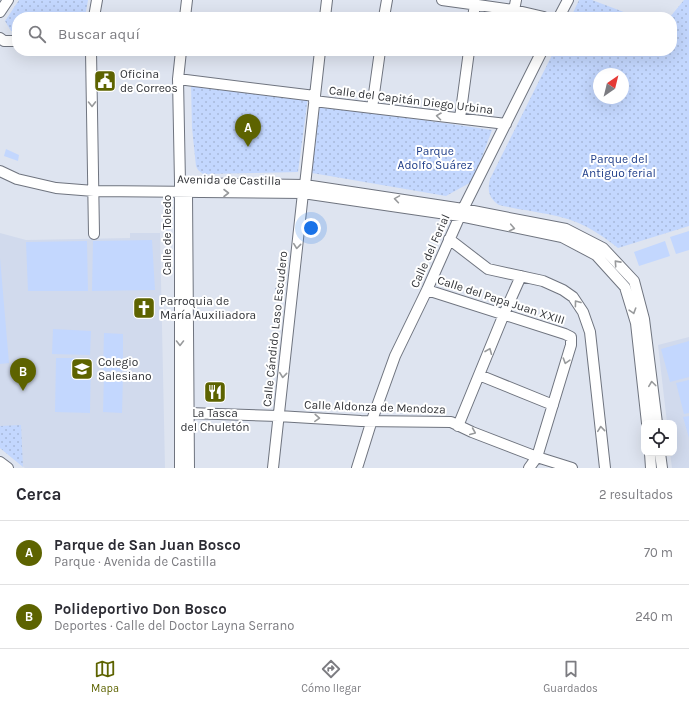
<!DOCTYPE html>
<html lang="es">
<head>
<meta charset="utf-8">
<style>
	body { margin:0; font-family:Karla,sans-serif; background:#f2f2f3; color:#2b2b33 }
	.controls { position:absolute; right:12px; bottom:12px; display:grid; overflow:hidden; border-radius:8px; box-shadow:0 4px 16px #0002 }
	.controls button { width:36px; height:36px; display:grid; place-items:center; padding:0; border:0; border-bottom:1px solid #e1e1e2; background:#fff; color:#2b2b33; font:20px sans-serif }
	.compass { position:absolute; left:593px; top:68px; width:36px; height:36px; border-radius:50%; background:#fff; box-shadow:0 4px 16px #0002; rotate:35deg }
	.you { position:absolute; left:311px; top:228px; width:14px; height:14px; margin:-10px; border:3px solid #fff; border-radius:50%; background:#1a73e8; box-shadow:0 0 0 6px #1a73e833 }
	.badge { display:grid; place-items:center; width:26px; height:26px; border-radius:50%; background:#5d6300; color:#fff; font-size:13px; font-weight:700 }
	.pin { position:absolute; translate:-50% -33px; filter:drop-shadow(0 1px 2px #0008) }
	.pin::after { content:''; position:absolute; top:21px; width:14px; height:12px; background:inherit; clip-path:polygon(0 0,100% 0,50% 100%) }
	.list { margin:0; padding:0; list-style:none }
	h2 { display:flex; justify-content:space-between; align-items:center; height:52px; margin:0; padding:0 16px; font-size:17px }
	h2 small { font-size:13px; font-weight:400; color:#7c7c81 }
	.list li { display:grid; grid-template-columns:26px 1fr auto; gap:12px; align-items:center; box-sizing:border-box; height:64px; padding:0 16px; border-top:1px solid #e1e1e2 }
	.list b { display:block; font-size:15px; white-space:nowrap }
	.list p { margin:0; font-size:13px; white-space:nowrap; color:#7c7c81 }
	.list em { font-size:13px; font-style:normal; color:#7c7c81 }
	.icon { flex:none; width:22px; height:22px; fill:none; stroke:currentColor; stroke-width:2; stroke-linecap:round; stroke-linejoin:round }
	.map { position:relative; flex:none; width:689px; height:468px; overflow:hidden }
	.search { position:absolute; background:#fff; box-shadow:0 4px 16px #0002; left:12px; right:12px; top:12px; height:44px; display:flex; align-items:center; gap:10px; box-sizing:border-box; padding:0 14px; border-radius:16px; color:#7c7c81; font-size:15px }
	.sheet { height:180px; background:#fff }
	nav { display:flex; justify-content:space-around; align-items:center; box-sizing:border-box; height:56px; border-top:1px solid #e1e1e2; background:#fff; font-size:11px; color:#7c7c81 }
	nav a { display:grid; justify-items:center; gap:2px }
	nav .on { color:#5d6300 }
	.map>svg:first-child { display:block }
	.built { fill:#d1daed }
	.green { fill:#c3d7fe }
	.park { fill:url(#park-dots); fill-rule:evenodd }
	.water { fill:#7593d2; stroke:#6176a4 }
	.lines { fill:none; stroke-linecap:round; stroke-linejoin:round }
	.minor-casing { stroke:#6f747f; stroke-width:12 }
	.minor { stroke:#fff; stroke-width:10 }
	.oneway { stroke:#989a9c }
	.labels { text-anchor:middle; stroke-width:4; stroke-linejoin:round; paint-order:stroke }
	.poi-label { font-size:12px; fill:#323438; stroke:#fff; text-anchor:start }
	.street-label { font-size:12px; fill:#323438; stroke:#fff }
	.park-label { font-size:12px; fill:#1f3e89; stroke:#fff }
</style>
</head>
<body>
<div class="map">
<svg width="689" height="468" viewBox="0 0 689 468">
	<defs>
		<pattern id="park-dots" width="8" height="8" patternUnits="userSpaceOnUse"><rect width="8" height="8" fill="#c3d7fe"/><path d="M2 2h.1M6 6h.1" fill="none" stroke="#a8b9da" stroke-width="1.8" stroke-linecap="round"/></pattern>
	</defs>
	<rect width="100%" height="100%" fill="#dee4f0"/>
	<path class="built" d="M 0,233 L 26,240 L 130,238 L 130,233 L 160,233 L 165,468 L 25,468 L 0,448 Z
		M 689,337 L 689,468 L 672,468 L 670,453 L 674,453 L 674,423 L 667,423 L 658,345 Z"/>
	<path class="green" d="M 6,149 L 19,155 L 18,161 L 4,156 Z
		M 689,231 L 689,250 L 676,254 L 670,237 Z
		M 152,240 L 155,290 L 92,291 L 93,241 Z
		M 87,241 L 88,291 L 28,291 L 26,242 Z
		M 665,241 L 670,256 L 639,266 L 634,252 Z
		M 0,258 L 9,363 L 0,364 Z
		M 53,329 L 91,331 L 90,355 L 52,354 Z
		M 104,333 L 123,334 L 123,371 L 103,371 Z
		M 689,341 L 689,377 L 670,382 L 661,349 Z
		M 56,358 L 91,358 L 90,413 L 55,412 Z
		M 104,375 L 123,376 L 122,413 L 103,412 Z
		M 689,380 L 689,413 L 684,414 L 676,383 Z
		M 689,416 L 689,438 L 683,417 Z"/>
	<path class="park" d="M 19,0 L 88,0 L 85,17 L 17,17 L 17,32 L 11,31 L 5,21 Z
		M 579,0 L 592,0 L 637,17 L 571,17 Z
		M 684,0 L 689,0 L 689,226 L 618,248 C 608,240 598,233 587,227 C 561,213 528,212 499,205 C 489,198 487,191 490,179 L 554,51 L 672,51 L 672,17 L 670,17 ZM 599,74 L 623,74 L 623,98 L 599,98 Z
		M 191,83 L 308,97 L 298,172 L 203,174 L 198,170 L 196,166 L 192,128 Z
		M 320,105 L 492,130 L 473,181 L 446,196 L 312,173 Z
		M 21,425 L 23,467 L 0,448 L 0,426 Z"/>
	<path class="water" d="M 276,288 L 282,288 L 281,299 L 276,299 Z"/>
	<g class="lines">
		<g class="minor-casing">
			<path id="minor" d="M 442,0 L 514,10 L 544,17
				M 514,10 L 516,0
				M 0,12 L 8,0
				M 94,17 L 97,0
				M 185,17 L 187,0
				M 325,17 L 327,0
				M 384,17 L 387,0
				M 473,17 L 475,5
				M 559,17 L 568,0
				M 0,38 L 4,41 L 17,41
				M 91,51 L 94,234
				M 178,79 L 315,96
				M 314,101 L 506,124
				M 372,108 L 380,51
				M 460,118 L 469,51
				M 0,171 L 17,179 L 56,188 L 94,191 L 303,193 L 460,216 L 562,237 L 596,255 L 625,287 L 636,323 L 647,423
				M 180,183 L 305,185 L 463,209 L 566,229 L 603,248 L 634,281 L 644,319 L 657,423
				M 305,185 L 320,51
				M 187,193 L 189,468
				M 449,239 L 488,269 L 543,281 L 563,290 L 573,297 L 583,312 L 590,332 L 605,468
				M 427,290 L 565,334 L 571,337 L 571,345 L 537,457 L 529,468
				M 479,375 L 553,405
				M 188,413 L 278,416 L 361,421 L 451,422 L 472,432 L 537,457 L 572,468
				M 458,426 L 504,314 L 521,276
				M 650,453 L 651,468
				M 660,453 L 662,468
				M 0,462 L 8,468
				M 180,468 L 180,183 L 178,79 L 181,51
				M 273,468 L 303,193
				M 357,468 L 372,420 L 395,356 L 427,290 L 463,209 L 542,51"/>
		</g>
		<use href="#minor" class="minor"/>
	</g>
	<defs><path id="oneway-chevron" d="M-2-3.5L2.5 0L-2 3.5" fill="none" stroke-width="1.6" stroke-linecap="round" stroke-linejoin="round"/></defs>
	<g class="oneway">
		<use href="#oneway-chevron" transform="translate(92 104) rotate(89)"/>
		<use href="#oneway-chevron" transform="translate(439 116) rotate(-173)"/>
		<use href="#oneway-chevron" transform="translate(226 193)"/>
		<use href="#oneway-chevron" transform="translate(397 199) rotate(-171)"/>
		<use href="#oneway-chevron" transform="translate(512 228) rotate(11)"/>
		<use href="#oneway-chevron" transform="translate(297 246) rotate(96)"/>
		<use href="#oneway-chevron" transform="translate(617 263) rotate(-132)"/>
		<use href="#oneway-chevron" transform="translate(577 303) rotate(-127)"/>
		<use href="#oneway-chevron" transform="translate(633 311) rotate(73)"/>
		<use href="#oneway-chevron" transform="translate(180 343) rotate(90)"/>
		<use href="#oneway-chevron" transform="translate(489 351) rotate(-68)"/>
		<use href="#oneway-chevron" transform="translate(566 361) rotate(107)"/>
		<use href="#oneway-chevron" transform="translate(283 375) rotate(96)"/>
		<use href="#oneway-chevron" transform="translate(652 384) rotate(-97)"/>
		<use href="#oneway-chevron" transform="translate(317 418) rotate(3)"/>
		<use href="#oneway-chevron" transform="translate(601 429) rotate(-96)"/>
		<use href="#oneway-chevron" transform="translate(473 432) rotate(23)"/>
	</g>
	<defs>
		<g id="civic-square" transform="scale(1.15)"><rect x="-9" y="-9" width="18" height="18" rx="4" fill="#5d6300" stroke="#fff"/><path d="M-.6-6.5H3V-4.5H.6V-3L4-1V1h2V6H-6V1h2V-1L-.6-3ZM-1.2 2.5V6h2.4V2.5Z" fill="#fff"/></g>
		<g id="church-square" transform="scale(1.15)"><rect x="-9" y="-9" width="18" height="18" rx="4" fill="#5d6300" stroke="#fff"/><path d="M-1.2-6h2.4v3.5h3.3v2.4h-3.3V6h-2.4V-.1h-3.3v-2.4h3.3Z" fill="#fff"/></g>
		<g id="school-square" transform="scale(1.15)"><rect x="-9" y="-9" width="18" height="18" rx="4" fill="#5d6300" stroke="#fff"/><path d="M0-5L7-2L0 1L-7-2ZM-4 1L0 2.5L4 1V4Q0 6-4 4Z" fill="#fff"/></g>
		<g id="restaurant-square" transform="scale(1.15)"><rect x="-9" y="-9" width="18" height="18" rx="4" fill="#5d6300" stroke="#fff"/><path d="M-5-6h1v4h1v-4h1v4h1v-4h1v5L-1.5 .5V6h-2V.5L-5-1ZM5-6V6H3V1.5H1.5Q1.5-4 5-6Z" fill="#fff"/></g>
	</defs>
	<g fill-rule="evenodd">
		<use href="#civic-square" x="105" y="81"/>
		<use href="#church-square" x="144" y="308"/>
		<use href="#school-square" x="82" y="369"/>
		<use href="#restaurant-square" x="215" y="392"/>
	</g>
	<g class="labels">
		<g class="poi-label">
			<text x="120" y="78">Oficina<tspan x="120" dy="14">de Correos</tspan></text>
			<text x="160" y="305">Parroquia de<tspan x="160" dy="14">María Auxiliadora</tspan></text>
			<text x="98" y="366">Colegio<tspan x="98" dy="14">Salesiano</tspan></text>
			<text x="215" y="417" text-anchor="middle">La Tasca<tspan x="215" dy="14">del Chuletón</tspan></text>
		</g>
		<g class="street-label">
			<text transform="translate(411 100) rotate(7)" y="4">Calle del Capitán Diego Urbina</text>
			<text transform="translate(229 180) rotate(1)" y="4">Avenida de Castilla</text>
			<text transform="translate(167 235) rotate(-90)" y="4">Calle de Toledo</text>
			<text transform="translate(430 251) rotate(-66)" y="4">Calle del Ferial</text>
			<text transform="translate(501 300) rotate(18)" y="4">Calle del Papa Juan XXIII</text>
			<text transform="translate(275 329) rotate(-84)" y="4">Calle Cándido Laso Escudero</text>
			<text transform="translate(375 407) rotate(2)" y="4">Calle Aldonza de Mendoza</text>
		</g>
		<g class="park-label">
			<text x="435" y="155">Parque<tspan x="435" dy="14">Adolfo Suárez</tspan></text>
			<text x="619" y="163">Parque del<tspan x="619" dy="14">Antiguo ferial</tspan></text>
		</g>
	</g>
</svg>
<div class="controls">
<button><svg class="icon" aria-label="locate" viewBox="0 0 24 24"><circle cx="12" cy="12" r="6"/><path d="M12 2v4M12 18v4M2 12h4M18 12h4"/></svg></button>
</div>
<svg class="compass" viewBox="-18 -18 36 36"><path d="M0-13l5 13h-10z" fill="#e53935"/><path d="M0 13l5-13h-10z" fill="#7c7c81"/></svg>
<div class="you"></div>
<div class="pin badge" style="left:248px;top:147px">A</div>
<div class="pin badge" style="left:23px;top:391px">B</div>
<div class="search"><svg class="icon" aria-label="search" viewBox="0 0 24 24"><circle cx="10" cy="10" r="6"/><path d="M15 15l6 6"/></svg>Buscar aquí</div>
</div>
<section class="sheet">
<h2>Cerca<small>2 resultados</small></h2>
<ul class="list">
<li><span class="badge">A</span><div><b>Parque de San Juan Bosco</b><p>Parque · Avenida de Castilla</p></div><em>70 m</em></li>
<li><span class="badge">B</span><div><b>Polideportivo Don Bosco</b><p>Deportes · Calle del Doctor Layna Serrano</p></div><em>240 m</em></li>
</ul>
</section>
<nav>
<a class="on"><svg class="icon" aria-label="map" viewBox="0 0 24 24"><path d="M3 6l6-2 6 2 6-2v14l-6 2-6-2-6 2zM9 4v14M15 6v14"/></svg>Mapa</a>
<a><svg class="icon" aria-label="directions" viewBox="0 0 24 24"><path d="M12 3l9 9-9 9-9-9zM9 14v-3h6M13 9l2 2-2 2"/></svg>Cómo llegar</a>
<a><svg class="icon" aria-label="saved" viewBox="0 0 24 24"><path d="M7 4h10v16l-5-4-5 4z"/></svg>Guardados</a>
</nav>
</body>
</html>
